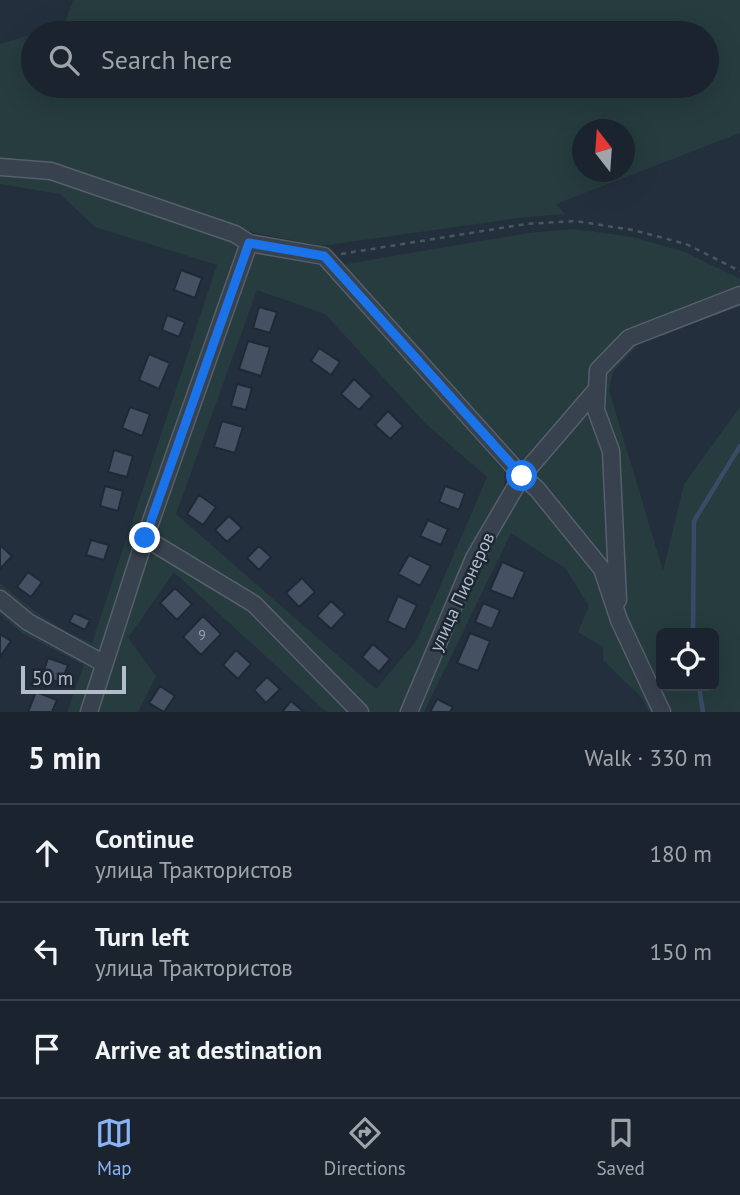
<!DOCTYPE html>
<html lang="en">
<head>
<meta charset="utf-8">
<style>
	body { margin:0; font-family:"PT Sans",sans-serif; background:#242b36; color:#f1f3f6 }
	.controls { position:absolute; right:21px; bottom:21px; display:grid; overflow:hidden; border-radius:10px; box-shadow:0 7px 28px #0002 }
	.controls button { width:63px; height:63px; display:grid; place-items:center; padding:0; border:0; border-bottom:2px solid #39404a; background:#1b232e; color:#f1f3f6; font:35px sans-serif }
	.compass { position:absolute; left:572px; top:119px; width:63px; height:63px; border-radius:50%; background:#1b232e; box-shadow:0 7px 28px #0002; rotate:343deg }
	.scale { position:absolute; left:21px; bottom:18px; width:105px; box-sizing:border-box; padding-left:7px; border:4px solid #b4bcc9; border-top:0; font-size:19px; line-height:24px; white-space:nowrap; color:#b4bcc9; -webkit-text-stroke:5px #1d2633; paint-order:stroke }
	.stop { position:absolute; width:21px; height:21px; margin:-16px; border:5px solid #1a73e8; border-radius:50%; background:#fff }
	.stop.end { background:#1a73e8; border-color:#fff; box-shadow:0 2px 7px #0008 }
	.list { margin:0; padding:0; list-style:none }
	h2 { display:flex; justify-content:space-between; align-items:center; height:91px; margin:0; padding:0 28px; font-size:30px }
	h2 small { font-size:23px; font-weight:400; color:#a0a4aa }
	.list li { display:grid; grid-template-columns:46px 1fr auto; gap:21px; align-items:center; box-sizing:border-box; height:98px; padding:0 28px; border-top:2px solid #39404a }
	.list b { display:block; font-size:26px; white-space:nowrap }
	.list p { margin:0; font-size:23px; white-space:nowrap; color:#a0a4aa }
	.list em { font-size:23px; font-style:normal; color:#a0a4aa }
	.icon { flex:none; width:38px; height:38px; fill:none; stroke:currentColor; stroke-width:2; stroke-linecap:round; stroke-linejoin:round }
	.map { position:relative; flex:none; width:740px; height:712px; overflow:hidden }
	.search { position:absolute; background:#1b232e; box-shadow:0 7px 28px #0002; left:21px; right:21px; top:21px; height:77px; display:flex; align-items:center; gap:18px; box-sizing:border-box; padding:0 24px; border-radius:38px; color:#a0a4aa; font-size:26px }
	.sheet { height:385px; background:#1b232e }
	nav { display:flex; justify-content:space-around; align-items:center; box-sizing:border-box; height:98px; border-top:2px solid #39404a; background:#1b232e; font-size:19px; color:#a0a4aa }
	nav a { display:grid; justify-items:center; gap:4px }
	nav .on { color:#8ab4f8 }
	.map>svg:first-child { display:block }
	.green { fill:#263c3f; fill-rule:evenodd }
	.lines { fill:none; stroke-linecap:round; stroke-linejoin:round }
	.stream { stroke:#394c67; stroke-width:4.5 }
	.building { fill:#455162; stroke:#1f2835; stroke-width:2 }
	.minor-casing { stroke:#565f6c; stroke-width:19 }
	.path { stroke:#44595c; stroke-width:2.5; stroke-dasharray:5 5; stroke-linecap:butt }
	.minor { stroke:#38414e; stroke-width:16 }
	.route { stroke:#1a73e8; stroke-width:9 }
	.labels { text-anchor:middle; stroke-width:5; stroke-linejoin:round; paint-order:stroke }
	.number-label { font-size:14px; fill:#98a1af }
	.street-label { font-size:18px; fill:#b4bcc9; stroke:#1d2633 }
</style>
</head>
<body>
<div class="map">
<svg width="740" height="712" viewBox="0 0 740 712">
	<rect width="100%" height="100%" fill="#242f3e"/>
	<path class="green" d="M 73,0 L 740,0 L 740,133 L 556,204 L 565,214 L 526,217 L 321,246 L 252,232 L 57,167 L 0,160 L 0,44 L 33,34 L 33,86 L 707,86 L 707,33 L 36,33 L 64,25 ZM 582,130 L 624,130 L 624,172 L 582,172 Z
		M 0,173 L 51,177 L 237,240 L 239,256 L 101,651 C 67,646 26,615 0,594 L 0,583 C 28,607 57,630 92,643 L 217,265 L 95,227 L 60,194 L 0,184 Z
		M 574,229 L 633,237 L 685,252 L 740,279 L 740,306 L 639,344 L 613,372 L 609,390 L 663,571 L 684,484 L 740,407 L 740,712 L 668,712 L 632,633 L 611,569 L 534,474 L 341,265 L 528,233 ZM 661,633 L 714,633 L 714,686 L 661,686 Z
		M 258,251 L 319,260 L 504,471 L 505,496 L 404,712 L 366,712 L 258,600 L 151,536 L 249,256 ZM 257,290 L 325,314 L 425,423 L 487,477 L 417,640 L 376,689 L 176,514 Z
		M 521,489 L 531,492 L 598,571 L 657,712 L 649,712 L 641,697 L 603,660 L 603,647 L 578,632 L 589,606 L 565,568 L 511,533 L 424,712 L 417,712 L 481,557 Z
		M 148,545 L 253,608 L 355,712 L 329,712 L 323,709 L 174,572 L 128,638 L 156,676 L 138,712 L 96,712 Z
		M 0,603 L 96,668 L 86,712 L 67,712 L 84,665 L 22,633 L 0,614 Z"/>
	<g class="lines">
		<path class="stream" d="M 693,633 L 694,521 L 740,446
			M 699,686 L 703,712"/>
	</g>
	<path class="building" d="M 181,270 L 202,278 L 195,298 L 174,290 Z
		M 259,307 L 277,312 L 270,333 L 253,328 Z
		M 167,315 L 185,322 L 179,337 L 162,330 Z
		M 248,341 L 270,347 L 261,376 L 239,369 Z
		M 319,348 L 340,362 L 331,375 L 311,361 Z
		M 149,354 L 170,363 L 159,389 L 139,380 Z
		M 354,379 L 372,396 L 359,410 L 341,394 Z
		M 237,384 L 252,388 L 246,410 L 231,406 Z
		M 130,407 L 150,414 L 142,436 L 122,428 Z
		M 388,411 L 403,426 L 390,439 L 375,425 Z
		M 222,421 L 243,427 L 235,453 L 214,447 Z
		M 114,450 L 133,456 L 127,477 L 108,472 Z
		M 105,486 L 123,491 L 118,511 L 100,506 Z
		M 445,486 L 465,493 L 459,510 L 439,502 Z
		M 199,495 L 216,507 L 203,525 L 187,514 Z
		M 229,516 L 242,528 L 227,542 L 215,530 Z
		M 428,520 L 448,529 L 441,545 L 420,536 Z
		M 91,540 L 109,545 L 104,560 L 86,555 Z
		M 0,545 L 12,556 L 0,569 Z
		M 259,546 L 271,557 L 259,570 L 247,558 Z
		M 409,555 L 431,566 L 420,586 L 398,574 Z
		M 502,562 L 525,572 L 513,599 L 490,590 Z
		M 28,572 L 42,582 L 31,597 L 17,587 Z
		M 302,578 L 315,592 L 299,607 L 286,593 Z
		M 175,588 L 192,604 L 177,620 L 160,603 Z
		M 398,596 L 417,605 L 405,630 L 387,621 Z
		M 331,601 L 345,614 L 331,629 L 317,616 Z
		M 483,603 L 500,610 L 492,629 L 475,622 Z
		M 74,613 L 90,620 L 85,630 L 69,622 Z
		M 203,616 L 221,634 L 201,655 L 183,637 Z
		M 470,633 L 490,641 L 478,671 L 457,663 Z
		M 0,634 L 11,641 L 0,657 Z
		M 373,644 L 390,659 L 379,672 L 362,657 Z
		M 236,650 L 251,664 L 238,679 L 223,665 Z
		M 48,658 L 68,665 L 61,683 L 42,676 Z
		M 267,677 L 280,689 L 266,703 L 254,690 Z
		M 160,686 L 175,696 L 164,712 L 149,703 Z
		M 36,692 L 57,700 L 52,712 L 28,712 Z
		M 437,699 L 453,707 L 450,712 L 430,712 Z
		M 291,701 L 304,712 L 282,712 Z"/>
	<g class="lines">
		<g class="minor-casing">
			<path id="minor" d="M 0,167 L 51,171 L 235,234 L 249,243 L 324,256 L 522,476 L 537,489 L 602,569 L 619,620 L 662,712
				M 145,538 L 254,604 L 360,712
				M 0,599 L 28,622 L 103,663
				M 618,600 L 611,451 L 596,410 L 598,370 L 629,338 L 740,295
				M 89,712 L 145,538 L 249,243
				M 409,712 L 474,558 L 522,476 L 597,389"/>
		</g>
		<path class="path" d="M 341,254 L 526,224 L 575,221 L 633,230 L 686,244 L 740,271"/>
		<use href="#minor" class="minor"/>
	</g>
	<g class="lines">
		<path class="route" d="M 145,538 L 249,243 L 324,256 L 522,476"/>
	</g>
	<g class="labels">
		<g class="number-label">
			<text x="202" y="640">9</text>
		</g>
		<g class="street-label">
			<text transform="translate(462 592) rotate(-65)" y="6">улица Пионеров</text>
		</g>
	</g>
</svg>
<div class="controls">
<button><svg class="icon" aria-label="locate" viewBox="0 0 24 24"><circle cx="12" cy="12" r="6"/><path d="M12 2v4M12 18v4M2 12h4M18 12h4"/></svg></button>
</div>
<svg class="compass" viewBox="-18 -18 36 36"><path d="M0-13l5 13h-10z" fill="#e53935"/><path d="M0 13l5-13h-10z" fill="#a0a4aa"/></svg>
<div class="scale">50 m</div>
<div class="stop" style="left:522px;top:476px"></div>
<div class="stop end" style="left:145px;top:538px"></div>
<div class="search"><svg class="icon" aria-label="search" viewBox="0 0 24 24"><circle cx="10" cy="10" r="6"/><path d="M15 15l6 6"/></svg>Search here</div>
</div>
<section class="sheet">
<h2>5 min<small>Walk · 330 m</small></h2>
<ul class="list">
<li><svg class="icon" aria-label="ahead" viewBox="0 0 24 24"><path d="M12 20V5M6 11l6-6 6 6"/></svg><div><b>Continue</b><p>улица Трактористов</p></div><em>180 m</em></li>
<li><svg class="icon" aria-label="left" viewBox="0 0 24 24"><path d="M17 20v-9H6M10 6l-5 5 5 5"/></svg><div><b>Turn left</b><p>улица Трактористов</p></div><em>150 m</em></li>
<li><svg class="icon" aria-label="arrive" viewBox="0 0 24 24"><path d="M6 21V4h12l-3 4 3 4H6"/></svg><div><b>Arrive at destination</b></div></li>
</ul>
</section>
<nav>
<a class="on"><svg class="icon" aria-label="map" viewBox="0 0 24 24"><path d="M3 6l6-2 6 2 6-2v14l-6 2-6-2-6 2zM9 4v14M15 6v14"/></svg>Map</a>
<a><svg class="icon" aria-label="directions" viewBox="0 0 24 24"><path d="M12 3l9 9-9 9-9-9zM9 14v-3h6M13 9l2 2-2 2"/></svg>Directions</a>
<a><svg class="icon" aria-label="saved" viewBox="0 0 24 24"><path d="M7 4h10v16l-5-4-5 4z"/></svg>Saved</a>
</nav>
</body>
</html>
